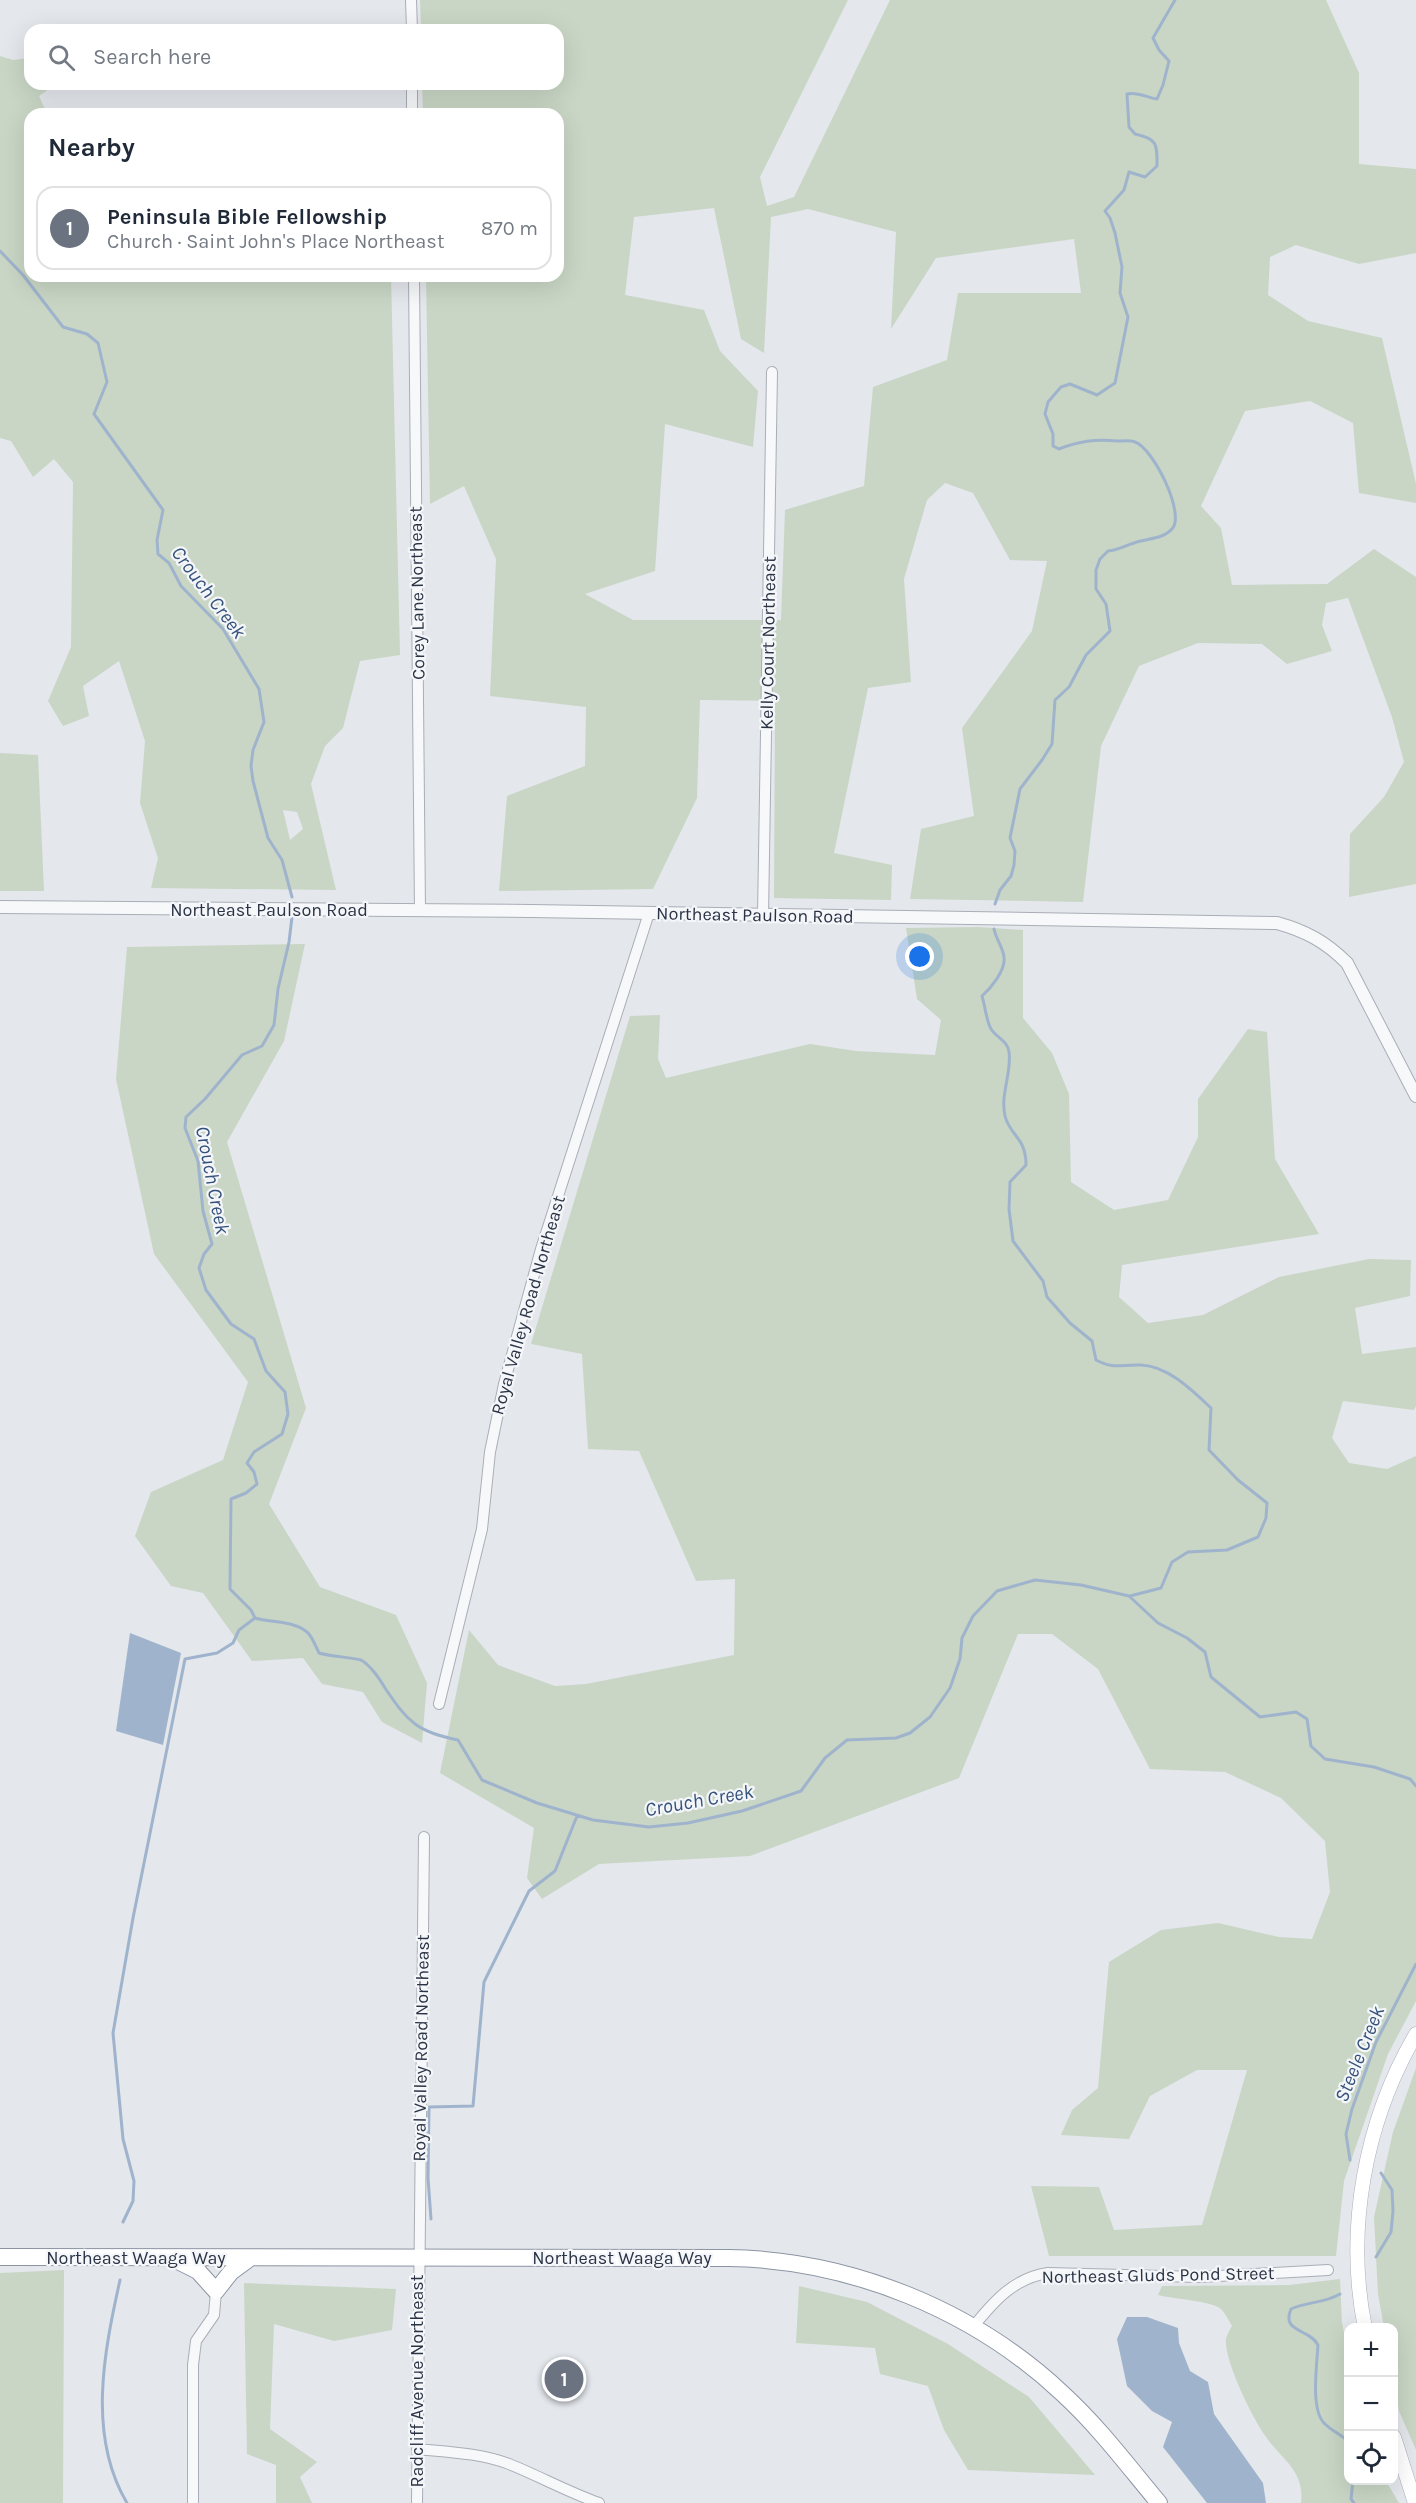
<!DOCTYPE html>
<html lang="en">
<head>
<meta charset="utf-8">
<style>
	body { margin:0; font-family:Karla,sans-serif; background:#f6f6f7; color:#1f2937 }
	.controls { position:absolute; right:18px; bottom:18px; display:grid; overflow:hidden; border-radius:12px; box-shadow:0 6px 24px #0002 }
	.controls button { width:54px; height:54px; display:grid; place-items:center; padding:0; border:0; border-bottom:2px solid #e0e1e3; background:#fff; color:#1f2937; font:30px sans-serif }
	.you { position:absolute; left:920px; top:957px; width:21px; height:21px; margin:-15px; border:4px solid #fff; border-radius:50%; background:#1a73e8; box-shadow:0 0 0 9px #1a73e833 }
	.badge { display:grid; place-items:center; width:39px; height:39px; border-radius:50%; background:#d1495b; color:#fff; font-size:20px; font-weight:700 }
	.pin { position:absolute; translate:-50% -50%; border:3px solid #fff; box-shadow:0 2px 6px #0006 }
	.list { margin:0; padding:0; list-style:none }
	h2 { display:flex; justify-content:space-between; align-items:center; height:78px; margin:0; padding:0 24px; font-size:26px }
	h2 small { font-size:20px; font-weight:400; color:#747a83 }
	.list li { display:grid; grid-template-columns:39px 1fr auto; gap:18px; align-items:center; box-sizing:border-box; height:84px; margin:0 12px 12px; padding:0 12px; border:2px solid #e0e1e3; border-radius:18px }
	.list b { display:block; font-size:22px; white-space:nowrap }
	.list p { margin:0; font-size:20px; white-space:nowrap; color:#747a83 }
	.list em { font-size:20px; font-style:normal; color:#747a83 }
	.icon { flex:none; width:33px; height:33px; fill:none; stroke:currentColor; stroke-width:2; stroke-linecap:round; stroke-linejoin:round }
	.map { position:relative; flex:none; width:1416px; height:2503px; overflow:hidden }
	.search { position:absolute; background:#fff; box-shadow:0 6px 24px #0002; left:24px; top:24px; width:540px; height:66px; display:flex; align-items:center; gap:15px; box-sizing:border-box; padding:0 21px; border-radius:18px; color:#747a83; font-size:22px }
	.panel { position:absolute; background:#fff; box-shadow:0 6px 24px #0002; left:24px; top:108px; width:540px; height:174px; border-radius:18px }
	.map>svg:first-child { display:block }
	.green { fill:#c9d6c5; fill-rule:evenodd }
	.water { fill:#9fb4cc }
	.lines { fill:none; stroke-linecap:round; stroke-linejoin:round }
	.stream { stroke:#9fb4cc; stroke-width:3 }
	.minor-casing { stroke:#a9aeb7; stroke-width:12 }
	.tertiary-casing { stroke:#a9aeb7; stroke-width:14 }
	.secondary-casing { stroke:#a9aeb7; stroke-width:15 }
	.trunk-casing { stroke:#8b94a3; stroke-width:18 }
	.minor { stroke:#f7f8fa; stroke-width:10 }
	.tertiary { stroke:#f7f8fa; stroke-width:12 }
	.secondary { stroke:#fff; stroke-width:14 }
	.trunk { stroke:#fff; stroke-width:16 }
	.labels { text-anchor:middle; stroke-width:4.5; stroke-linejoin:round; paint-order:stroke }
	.street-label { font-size:18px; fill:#2b3445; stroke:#f4f6f9 }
	.water-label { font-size:20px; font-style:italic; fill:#34527a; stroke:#f4f6f9 }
</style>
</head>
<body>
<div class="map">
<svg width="1416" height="2503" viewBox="0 0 1416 2503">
	<rect width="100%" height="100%" fill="#e4e7ec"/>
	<path class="green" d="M 420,0 L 848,0 L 760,177 L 767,206 L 794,197 L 890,0 L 1326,0 L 1359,73 L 1359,164 L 1416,169 L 1416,253 L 1359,264 L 1296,245 L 1270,257 L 1268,295 L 1308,321 L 1382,338 L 1416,484 L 1416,503 L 1359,493 L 1353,423 L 1310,401 L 1245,411 L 1201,506 L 1221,528 L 1232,585 L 1327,584 L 1374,549 L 1416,577 L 1416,884 L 1349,897 L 1350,834 L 1384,797 L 1404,762 L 1392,717 L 1348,598 L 1326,603 L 1322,625 L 1332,651 L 1287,664 L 1262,644 L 1198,643 L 1139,666 L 1101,746 L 1083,902 L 910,899 L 921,829 L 974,816 L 962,728 L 1032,631 L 1047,561 L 1010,560 L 973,493 L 945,483 L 927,500 L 904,579 L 911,682 L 868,688 L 834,853 L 892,865 L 891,900 L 774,898 L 775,701 L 700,700 L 697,798 L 653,889 L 499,891 L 507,796 L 585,766 L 586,707 L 490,696 L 496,559 L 464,486 L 430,504 L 426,276 L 558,276 L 558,114 L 423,114 L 422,84 L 558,84 L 558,30 L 421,30 ZM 714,208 L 741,339 L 764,353 L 771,217 L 808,209 L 896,232 L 891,329 L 936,258 L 1074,239 L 1081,293 L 958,293 L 947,360 L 873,387 L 864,486 L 785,510 L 781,620 L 633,620 L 585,594 L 655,571 L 665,424 L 753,447 L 758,391 L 720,351 L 704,310 L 625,295 L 634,217 Z
		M 0,56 L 13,60 L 30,58 L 30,84 L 56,84 L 39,96 L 47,114 L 30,114 L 30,276 L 391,276 L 400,655 L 360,661 L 343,728 L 325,746 L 311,784 L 336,890 L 151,888 L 158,858 L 140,803 L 145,741 L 119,661 L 83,686 L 89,716 L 63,726 L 48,701 L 71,647 L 73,482 L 54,459 L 33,477 L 11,441 L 0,438 ZM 283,810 L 297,812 L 303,829 L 290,840 Z
		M 0,753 L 38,755 L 44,891 L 0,891 Z
		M 979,927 L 1023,930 L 1023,1018 L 1052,1053 L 1069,1094 L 1071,1182 L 1114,1210 L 1168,1200 L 1198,1137 L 1198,1099 L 1248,1029 L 1267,1032 L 1275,1159 L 1319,1234 L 1122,1265 L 1119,1297 L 1148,1323 L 1203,1315 L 1279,1277 L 1369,1259 L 1411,1260 L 1410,1296 L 1355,1308 L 1362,1354 L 1416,1347 L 1416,1406 L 1414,1410 L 1343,1401 L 1332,1438 L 1349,1463 L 1387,1469 L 1416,1456 L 1416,2001 L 1388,2054 L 1344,2181 L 1336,2256 L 1049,2256 L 1031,2186 L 1099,2187 L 1114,2230 L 1202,2225 L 1247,2070 L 1197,2070 L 1150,2096 L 1129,2139 L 1061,2135 L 1072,2110 L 1098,2088 L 1109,1962 L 1161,1930 L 1218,1923 L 1279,1937 L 1312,1939 L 1330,1892 L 1325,1841 L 1281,1798 L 1225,1772 L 1150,1769 L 1098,1669 L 1052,1634 L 1018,1634 L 959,1778 L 750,1856 L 599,1864 L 542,1899 L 527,1878 L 534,1828 L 440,1773 L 469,1630 L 498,1665 L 555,1686 L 586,1684 L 734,1655 L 735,1579 L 696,1581 L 639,1451 L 588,1449 L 582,1354 L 531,1344 L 630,1016 L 660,1015 L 658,1059 L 666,1078 L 810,1044 L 856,1051 L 935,1055 L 941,1020 L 917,999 L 906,928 Z
		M 305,944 L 284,1041 L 227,1142 L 306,1408 L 269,1504 L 320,1587 L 396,1615 L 427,1683 L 422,1743 L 382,1722 L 363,1692 L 322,1684 L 303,1658 L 252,1661 L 203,1593 L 171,1586 L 135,1536 L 151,1492 L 223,1460 L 248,1382 L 154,1254 L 116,1079 L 127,947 Z
		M 1416,2068 L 1416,2450 L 1399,2411 L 1394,2378 L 1394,2328 L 1384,2327 L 1378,2294 L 1374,2217 L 1393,2132 Z
		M 64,2270 L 63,2503 L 0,2503 L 0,2273 Z
		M 1340,2279 L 1342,2323 L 1348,2352 L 1348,2480 L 1386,2481 L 1399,2503 L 1301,2503 C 1305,2471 1282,2460 1266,2437 C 1253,2419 1224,2361 1226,2339 C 1227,2335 1230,2329 1232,2326 C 1229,2321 1225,2313 1221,2309 C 1212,2301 1173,2299 1158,2295 L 1162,2286 L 1289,2285 Z
		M 244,2283 L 396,2289 L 392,2330 L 334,2341 L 274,2324 L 270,2429 L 317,2462 L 300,2477 L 312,2503 L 276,2503 L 276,2465 L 247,2454 Z
		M 799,2286 L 867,2302 L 948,2344 L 1029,2397 L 1095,2475 L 968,2470 L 944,2430 L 928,2386 L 880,2374 L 875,2348 L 796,2343 Z"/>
	<path class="water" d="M 130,1633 L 181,1653 L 163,1745 L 116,1731 Z
		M 1127,2317 L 1147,2317 L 1178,2328 L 1179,2343 L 1190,2371 L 1208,2382 L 1214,2414 L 1263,2483 L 1266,2503 L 1207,2503 L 1163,2447 L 1172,2422 L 1152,2411 L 1127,2386 L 1117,2339 Z"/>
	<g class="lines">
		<path class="stream" d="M 0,251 L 23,275 L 63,327 L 87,334 L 98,343 L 107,382 L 94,414 L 163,510 L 157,540 L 158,554 L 169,563 L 181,586 L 223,629 L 259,689 L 264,722 L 253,750 L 251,766 L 253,781 L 268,838 L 282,860 L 292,897
			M 995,904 L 1000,890 L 1011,876 L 1014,865 L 1015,851 L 1010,838 L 1020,789 L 1042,760 L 1052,744 L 1055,700 L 1069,687 L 1086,655 L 1110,631 L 1106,604 L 1096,589 L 1096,570 L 1100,559 L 1108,551 C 1119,550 1124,546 1134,543 C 1146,538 1162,540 1172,529 C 1186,514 1153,448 1135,442 C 1130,440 1122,441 1117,441 C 1095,439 1079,441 1059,449 L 1053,446 L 1053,434 L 1045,414 L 1048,402 L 1061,387 L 1070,384 L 1097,395 L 1115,383 L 1128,317 L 1120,293 L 1122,267 L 1115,233 L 1110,218 L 1105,211 L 1124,190 L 1129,172 L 1145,177 L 1157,166 C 1157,144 1158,139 1135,134 L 1129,127 L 1127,94 C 1137,91 1147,98 1157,99 L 1163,85 L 1169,61 L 1159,50 L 1153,38 L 1175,0
			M 292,917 L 289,942 L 278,989 L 274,1025 L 262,1046 L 242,1055 L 205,1099 L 186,1117 L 185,1128 L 198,1161 L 203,1211 L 212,1244 L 204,1254 L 199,1268 L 206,1290 L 231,1324 L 254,1339 L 266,1371 L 285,1392 L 288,1414 L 282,1434 L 254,1452 L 247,1463 L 254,1472 L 257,1484 L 246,1493 L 231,1499 L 230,1589 L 251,1610 L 255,1618 C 271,1623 292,1620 307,1632 C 312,1636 316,1647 319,1653 C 328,1656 356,1658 361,1660 C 370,1665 380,1679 385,1688 C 408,1722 417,1732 458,1740 L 482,1780 L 537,1803 L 593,1820 L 649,1827 L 688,1823 L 742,1811 L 801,1791 L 825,1758 L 847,1740 L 896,1738 L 910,1733 L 930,1717 L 950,1688 L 960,1659 L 962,1638 L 973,1616 L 997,1591 L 1035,1580 L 1081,1585 L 1129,1596 L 1158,1623 L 1187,1638 L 1205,1652 L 1211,1677 L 1260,1717 L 1296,1712 L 1307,1719 L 1311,1746 L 1325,1759 L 1374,1767 L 1410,1779 L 1416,1786
			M 994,929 C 996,939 1003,948 1004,957 C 1006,970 991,988 982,996 C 985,1006 986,1018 990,1027 C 994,1037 1008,1040 1009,1052 C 1012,1073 1000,1094 1005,1116 C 1010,1136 1026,1137 1026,1165 L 1010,1182 L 1009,1209 L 1013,1241 L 1043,1281 L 1047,1297 L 1070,1323 L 1092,1341 L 1096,1360 C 1115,1370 1121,1364 1141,1365 C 1168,1366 1192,1390 1211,1408 L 1209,1450 L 1238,1480 L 1267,1503 L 1266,1518 L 1258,1537 L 1227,1550 L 1188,1552 L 1172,1562 L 1161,1588 L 1130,1596
			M 1350,2160 L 1346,2134 L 1352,2109 L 1376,2042 L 1416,1964
			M 431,2219 L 428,2178 L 429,2107 L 473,2106 L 484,1982 L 529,1891 L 555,1871 L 577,1816
			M 123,2222 L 133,2201 L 134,2181 L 123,2139 L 113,2033 L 133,1918 L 185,1659 L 217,1653 L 233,1643 L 239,1630 L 255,1618
			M 1376,2257 L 1391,2232 L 1393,2211 L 1392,2190 L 1381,2173
			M 120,2280 C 104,2352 87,2436 127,2503
			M 1340,2294 C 1323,2304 1308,2301 1291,2309 C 1281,2333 1309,2328 1318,2345 C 1317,2364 1310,2411 1325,2424 C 1331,2430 1341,2435 1348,2441
			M 1353,2480 L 1351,2499 L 1354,2503"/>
		<g class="minor-casing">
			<path id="minor" d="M 411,0 L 412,30
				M 412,84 L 412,114
				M 414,276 L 420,911
				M 763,915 L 772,372
				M 439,1704 L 482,1529 L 490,1452 L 504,1384 L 541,1249 L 649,913
				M 973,2327 C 994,2301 1014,2278 1048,2273 L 1200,2277 L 1328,2270
				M 417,2449 C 447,2452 480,2453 509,2464 C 539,2476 568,2492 599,2503
				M 193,2503 L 193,2365 L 196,2341 L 214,2315 L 216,2291
				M 417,2503 L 424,1837"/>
		</g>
		<g class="tertiary-casing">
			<path id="tertiary" d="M 0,907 L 531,911 L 1277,923 C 1306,931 1326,942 1347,963 L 1416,1096"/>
		</g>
		<g class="secondary-casing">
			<path id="secondary" d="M 1365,2328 C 1345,2229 1365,2121 1416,2034
				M 1394,2437 L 1415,2503"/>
		</g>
		<g class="trunk-casing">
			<path id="trunk" d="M 0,2257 L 729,2258 C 851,2260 974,2310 1063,2394 C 1099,2427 1128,2466 1159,2503
				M 174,2259 L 198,2271 L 216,2291 L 231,2272 L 250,2258"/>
		</g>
		<use href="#minor" class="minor"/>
		<use href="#tertiary" class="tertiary"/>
		<use href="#secondary" class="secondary"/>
		<use href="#trunk" class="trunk"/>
	</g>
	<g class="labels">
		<g class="street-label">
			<text transform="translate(417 593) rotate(-91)" y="6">Corey Lane Northeast</text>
			<text transform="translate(768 643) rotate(-89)" y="6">Kelly Court Northeast</text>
			<text x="269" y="916">Northeast Paulson Road</text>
			<text transform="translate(755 915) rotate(1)" y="6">Northeast Paulson Road</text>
			<text transform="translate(528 1305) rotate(-74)" y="6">Royal Valley Road Northeast</text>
			<text transform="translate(421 2048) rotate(-89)" y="6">Royal Valley Road Northeast</text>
			<text x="136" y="2264">Northeast Waaga Way</text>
			<text x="622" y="2264">Northeast Waaga Way</text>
			<text transform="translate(1158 2275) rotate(-1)" y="6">Northeast Gluds Pond Street</text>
			<text transform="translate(417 2381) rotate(-90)" y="6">Radcliff Avenue Northeast</text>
		</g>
		<g class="water-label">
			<text transform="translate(209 592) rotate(53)" y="7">Crouch Creek</text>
			<text transform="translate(213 1180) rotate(79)" y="7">Crouch Creek</text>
			<text transform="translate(699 1800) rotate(-10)" y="7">Crouch Creek</text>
			<text transform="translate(1359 2054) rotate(-68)" y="7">Steele Creek</text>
		</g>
	</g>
</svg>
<div class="controls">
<button>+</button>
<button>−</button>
<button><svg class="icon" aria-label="locate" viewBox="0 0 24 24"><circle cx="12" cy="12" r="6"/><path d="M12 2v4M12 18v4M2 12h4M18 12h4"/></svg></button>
</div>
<div class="you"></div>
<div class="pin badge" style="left:564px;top:2379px;background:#6b7280">1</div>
<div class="search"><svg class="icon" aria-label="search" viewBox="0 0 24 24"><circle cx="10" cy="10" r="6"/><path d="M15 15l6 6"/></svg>Search here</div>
<section class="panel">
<h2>Nearby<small></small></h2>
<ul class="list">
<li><span class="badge" style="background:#6b7280">1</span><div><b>Peninsula Bible Fellowship</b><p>Church · Saint John's Place Northeast</p></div><em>870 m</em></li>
</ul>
</section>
</div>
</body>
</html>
